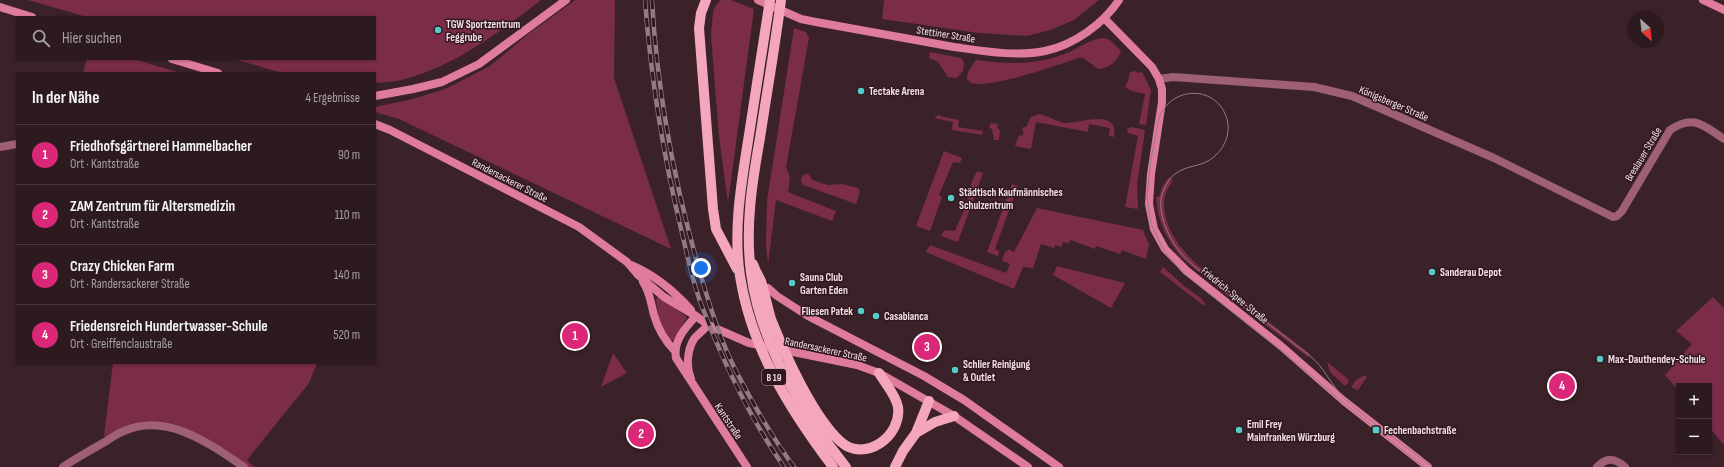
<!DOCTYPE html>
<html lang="de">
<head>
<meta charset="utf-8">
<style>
	body { margin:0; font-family:"Sofia Sans Condensed",sans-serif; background:#38272c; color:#f1f3f6 }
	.controls { position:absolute; right:12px; bottom:12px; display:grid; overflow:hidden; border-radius:0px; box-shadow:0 1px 3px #0004 }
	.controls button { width:36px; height:36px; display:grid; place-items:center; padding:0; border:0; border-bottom:1px solid #48383d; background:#2c1a1f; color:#f1f3f6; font:20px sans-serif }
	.compass { position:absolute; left:1628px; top:12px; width:36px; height:36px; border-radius:50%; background:#2c1a1f; box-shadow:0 1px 3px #0004; rotate:153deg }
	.you { position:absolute; left:701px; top:268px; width:14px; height:14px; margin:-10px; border:3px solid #fff; border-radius:50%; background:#1a73e8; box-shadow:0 0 0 6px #1a73e833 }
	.badge { display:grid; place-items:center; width:26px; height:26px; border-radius:50%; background:#db2777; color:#fff; font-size:13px; font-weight:700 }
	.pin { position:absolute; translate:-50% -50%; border:2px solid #fff; box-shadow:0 1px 4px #0006 }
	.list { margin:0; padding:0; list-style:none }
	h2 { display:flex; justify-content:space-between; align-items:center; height:52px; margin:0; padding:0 16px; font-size:17px }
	h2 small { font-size:13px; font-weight:400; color:#a6a1a4 }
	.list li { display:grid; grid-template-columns:26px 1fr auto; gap:12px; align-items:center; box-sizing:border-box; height:60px; padding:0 16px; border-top:1px solid #48383d }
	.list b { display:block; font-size:15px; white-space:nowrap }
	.list p { margin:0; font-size:13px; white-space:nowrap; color:#a6a1a4 }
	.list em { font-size:13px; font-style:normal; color:#a6a1a4 }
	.icon { flex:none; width:22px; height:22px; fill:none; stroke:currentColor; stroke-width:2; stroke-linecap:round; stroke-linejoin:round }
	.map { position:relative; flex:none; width:1724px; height:467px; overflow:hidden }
	.search { position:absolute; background:#2c1a1f; box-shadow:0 1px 3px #0004; left:16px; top:16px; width:360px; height:44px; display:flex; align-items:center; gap:10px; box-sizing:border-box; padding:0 14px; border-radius:0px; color:#a6a1a4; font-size:15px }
	.panel { position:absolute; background:#2c1a1f; box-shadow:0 1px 3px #0004; left:16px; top:72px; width:360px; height:292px; border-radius:0px }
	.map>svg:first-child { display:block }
	.green { fill:#7a2c48 }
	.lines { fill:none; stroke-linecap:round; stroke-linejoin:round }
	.street { stroke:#9e6072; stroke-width:8 }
	.secondary { stroke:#df7c9b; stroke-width:8 }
	.primary { stroke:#f4a6bd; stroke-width:10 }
	.tram { stroke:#927c82; stroke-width:1 }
	.rail-casing { stroke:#927c82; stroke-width:4.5 }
	.rail { stroke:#311820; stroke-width:3; stroke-dasharray:9; stroke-linecap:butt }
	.poi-dot { fill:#54cdc8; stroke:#311820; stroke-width:1.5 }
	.labels { text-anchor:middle; stroke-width:3; stroke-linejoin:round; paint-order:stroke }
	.shield { fill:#311820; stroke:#b9a5aa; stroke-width:1 }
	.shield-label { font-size:10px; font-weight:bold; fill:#f3e1e5 }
	.poi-label { font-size:11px; font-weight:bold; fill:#f3e1e5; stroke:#311820; text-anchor:start }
	.street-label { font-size:11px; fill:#f3e1e5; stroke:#311820 }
</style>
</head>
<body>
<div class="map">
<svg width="1724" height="467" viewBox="0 0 1724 467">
	<rect width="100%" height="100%" fill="#3b2229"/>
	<path class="green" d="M 28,0 L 541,0 C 501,31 455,66 405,79 C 396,82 385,82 375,83 L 375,73 L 283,73 L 234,59 L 375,59 L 375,17 L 87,17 Z
		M 575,0 L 615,0 L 614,78 L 671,249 L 399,119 L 375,112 L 375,107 L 409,100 L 445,89 L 490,66 L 527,35 Z
		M 721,0 L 731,0 L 754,9 L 728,203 L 719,137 L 711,35 L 713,12 L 716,5 Z
		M 884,0 L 1099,0 L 1074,20 L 1050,30 L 1027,36 L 979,33 L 882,19 Z
		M 794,28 L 806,32 L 809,38 L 786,167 L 790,177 L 788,192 L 836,211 L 832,221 L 776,200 L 768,264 L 766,244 L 767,201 Z
		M 1104,38 L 1110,40 L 1121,51 C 1117,62 1110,68 1098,69 L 1082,57 C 1060,64 992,89 971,83 L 967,79 L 968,72 L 976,60 C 1012,64 1032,66 1067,53 C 1079,48 1090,39 1104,38 Z
		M 930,52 L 961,58 L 964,62 L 963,71 L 957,78 L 948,77 L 938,62 L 929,58 Z
		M 87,59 L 134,59 L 180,73 L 83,73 Z
		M 1136,71 L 1137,73 L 1142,72 L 1151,90 L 1146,125 L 1139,124 L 1145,94 L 1132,91 L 1125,87 L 1129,78 L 1129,75 L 1131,72 Z
		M 940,114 L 940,116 L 959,120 L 958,127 L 983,131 L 982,135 L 952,130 L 953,122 L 934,118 Z
		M 1039,114 C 1048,115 1056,122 1065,123 C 1080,124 1119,107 1114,137 L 1109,136 L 1110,128 L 1089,124 L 1088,132 L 1036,122 L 1031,149 L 1015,146 L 1019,135 L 1022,136 L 1024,132 L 1022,130 L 1023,127 L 1026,127 L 1031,117 Z
		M 991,123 L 998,124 L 997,128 L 1000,130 L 999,140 L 994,140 L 992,129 L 989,128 Z
		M 1131,127 L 1145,130 L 1137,185 L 1138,209 L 1125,207 L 1138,136 L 1128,133 L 1127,129 Z
		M 944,151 L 962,158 L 960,163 L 953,162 L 939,195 L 942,197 L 930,231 L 916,226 Z
		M 977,171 L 983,173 L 958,242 L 941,236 L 944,230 L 955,231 L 966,206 L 972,181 Z
		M 808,173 L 812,180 L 828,185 L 842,184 L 858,188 L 860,191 L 856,204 L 803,185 L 801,181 L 802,176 Z
		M 1169,177 L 1173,181 C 1154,202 1169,235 1186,253 C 1205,275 1241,299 1266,315 L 1264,318 L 1310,354 L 1308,357 L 1221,291 L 1181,257 L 1172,245 L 1164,231 L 1158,214 L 1156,197 L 1159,197 L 1162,187 Z
		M 1012,184 L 1018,186 L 995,249 L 999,251 L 998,256 L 987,252 Z
		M 1037,208 L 1143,230 L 1149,245 L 1146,259 L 1122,250 L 1120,254 L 1096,246 L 1095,249 L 1071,240 L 1069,243 L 1063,242 L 1062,247 L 1055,245 L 1054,248 L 1041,244 L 1033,268 L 1023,267 L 1014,289 L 926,252 L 930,245 L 1006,273 L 1010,264 L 1002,261 L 1005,251 L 1007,252 L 1008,249 L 1014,252 Z
		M 1057,266 L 1125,283 L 1111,308 L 1053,275 Z
		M 1163,267 L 1184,286 L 1202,299 L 1205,304 L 1204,306 L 1160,272 Z
		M 659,296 L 687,317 L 673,341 C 659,335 658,312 656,299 Z
		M 1713,297 L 1724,308 L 1724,445 L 1709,427 L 1709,386 L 1679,386 L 1679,391 L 1665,375 L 1692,344 L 1676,331 Z
		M 613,353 L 627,373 L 601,387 Z
		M 1327,362 L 1348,379 L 1349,382 L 1345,386 L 1330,372 Z
		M 113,363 L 317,363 L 309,383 L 247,460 L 254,467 L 244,467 L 207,442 L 154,425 L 107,441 L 104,435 Z
		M 1365,375 L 1367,377 L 1358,390 L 1352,388 L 1352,386 L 1356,380 Z"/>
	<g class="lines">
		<path class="street" d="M 1159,79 L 1173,77 L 1314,87 L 1352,96 L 1494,158 L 1613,217 L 1617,216 L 1622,211 L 1670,130 C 1693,114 1703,125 1724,139
			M 0,147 L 17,144
			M 63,467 C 76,458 89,451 103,443 C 110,439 116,434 124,431 C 167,412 210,444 244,467
			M 1597,467 C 1607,457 1615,458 1625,467"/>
		<path class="secondary" d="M 758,0 L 801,19 L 816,22 C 862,30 908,39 954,47 C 983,51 1016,57 1045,51 C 1074,45 1103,24 1119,0
			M 1703,0 L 1724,10
			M 0,7 L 32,17
			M 1104,18 L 1152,67 L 1159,79 L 1162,89 L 1162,102 L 1151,174 L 1149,204 L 1154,229 L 1165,249 L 1187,271 L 1281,346 L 1344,401 L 1428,467
			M 172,59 L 218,73
			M 375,96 L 413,89 L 442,82 L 479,64 L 566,0
			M 375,124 L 390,130 L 579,227 L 627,262 L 638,275 L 664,297 L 696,316 L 708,325 L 749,343 L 857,365 L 879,373 L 954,416 L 1028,467
			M 631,265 C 655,275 674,291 691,310
			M 643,282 C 650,292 651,304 654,315 C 658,329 665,341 675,351
			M 768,288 L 777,296 L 808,316 L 924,376 L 964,400 L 1059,467
			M 696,316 C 685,328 673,341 676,358 L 747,467
			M 691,379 C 686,367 687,350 694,339 C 698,334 704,330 708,325"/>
		<path class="primary" d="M 706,0 L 701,13 L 699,28 L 713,209 L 716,229 L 737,269
			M 770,0 C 763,47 755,94 748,141 C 741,185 733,231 740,276 C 751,348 790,410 833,467
			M 781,0 C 775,46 767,92 760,138 C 752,183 745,227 751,273 C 760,343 803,413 846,467
			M 753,264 C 755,270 758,275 761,281 C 765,293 767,306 771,319 C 785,354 813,417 841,442 C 865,463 902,436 898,407 C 896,395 885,383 879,373
			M 916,433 L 935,422 L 954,416
			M 895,467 L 903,451 L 916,433 L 929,401"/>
		<path class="tram" d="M 1424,467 L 1347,406 L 1281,350 L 1183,273 L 1164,251 L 1151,224 L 1147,197 L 1151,159 L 1159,118 C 1170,87 1214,84 1226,116 C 1233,135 1222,155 1204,163 C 1196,166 1186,167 1178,172 C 1169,177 1163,189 1161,199 C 1159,217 1169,238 1180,252 C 1190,264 1204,274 1216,284 C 1247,309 1279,331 1310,356 C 1324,367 1331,385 1344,398 C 1371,423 1403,444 1432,467"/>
		<g class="rail-casing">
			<path id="rail" d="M 645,0 C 651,80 663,155 682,233 C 688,258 693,285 703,309 C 724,364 750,418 784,467
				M 652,0 C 657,89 673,176 697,262 C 707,298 719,338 736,371 C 753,404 772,437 794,467"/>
		</g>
		<use href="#rail" class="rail"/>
	</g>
	<g class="poi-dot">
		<circle cx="438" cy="30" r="4"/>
		<circle cx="861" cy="91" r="4"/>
		<circle cx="951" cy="198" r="4"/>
		<circle cx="1432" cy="272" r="4"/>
		<circle cx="792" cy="283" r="4"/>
		<circle cx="861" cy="311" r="4"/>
		<circle cx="876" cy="316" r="4"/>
		<circle cx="1600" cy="359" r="4"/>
		<circle cx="955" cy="370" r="4"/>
		<circle cx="1239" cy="430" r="4"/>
		<rect x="1372" y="426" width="8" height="8" rx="2"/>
	</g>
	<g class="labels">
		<rect class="shield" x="762" y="369" width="24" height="16" rx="3"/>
		<g class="shield-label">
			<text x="774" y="381">B 19</text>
		</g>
		<g class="poi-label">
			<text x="446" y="28">TGW Sportzentrum<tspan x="446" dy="13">Feggrube</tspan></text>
			<text x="869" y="95">Tectake Arena</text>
			<text x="959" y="196">Städtisch Kaufmännisches<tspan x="959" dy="13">Schulzentrum</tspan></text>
			<text x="1440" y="276">Sanderau Depot</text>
			<text x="800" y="281">Sauna Club<tspan x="800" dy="13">Garten Eden</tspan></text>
			<text x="853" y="315" text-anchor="end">Fliesen Patek</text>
			<text x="884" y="320">Casabianca</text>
			<text x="1608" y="363">Max-Dauthendey-Schule</text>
			<text x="963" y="368">Schlier Reinigung<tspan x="963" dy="13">&amp; Outlet</tspan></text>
			<text x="1247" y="428">Emil Frey<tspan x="1247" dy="13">Mainfranken Würzburg</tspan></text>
			<text x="1384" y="434">Fechenbachstraße</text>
		</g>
		<g class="street-label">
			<text transform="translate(946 34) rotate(9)" y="4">Stettiner Straße</text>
			<text transform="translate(1394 103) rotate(23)" y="4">Königsberger Straße</text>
			<text transform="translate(1643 154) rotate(-59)" y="4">Breslauer Straße</text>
			<text transform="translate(510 180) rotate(27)" y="4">Randersackerer Straße</text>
			<text transform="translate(1235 295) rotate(39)" y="4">Friedrich-Spee-Straße</text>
			<text transform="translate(826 349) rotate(12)" y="4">Randersackerer Straße</text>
			<text transform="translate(729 421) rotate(56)" y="4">Kantstraße</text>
		</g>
	</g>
</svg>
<div class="controls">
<button>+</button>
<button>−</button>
</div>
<svg class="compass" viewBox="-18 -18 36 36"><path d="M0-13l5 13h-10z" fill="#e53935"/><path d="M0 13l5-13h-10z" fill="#a6a1a4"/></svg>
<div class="you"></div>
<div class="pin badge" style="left:575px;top:336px">1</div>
<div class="pin badge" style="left:641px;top:434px">2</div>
<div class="pin badge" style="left:927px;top:347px">3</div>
<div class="pin badge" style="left:1562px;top:386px">4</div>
<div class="search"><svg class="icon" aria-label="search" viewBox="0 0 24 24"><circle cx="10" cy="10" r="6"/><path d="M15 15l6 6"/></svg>Hier suchen</div>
<section class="panel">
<h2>In der Nähe<small>4 Ergebnisse</small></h2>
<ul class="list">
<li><span class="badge">1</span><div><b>Friedhofsgärtnerei Hammelbacher</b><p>Ort · Kantstraße</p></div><em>90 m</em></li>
<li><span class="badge">2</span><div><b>ZAM Zentrum für Altersmedizin</b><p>Ort · Kantstraße</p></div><em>110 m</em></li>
<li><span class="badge">3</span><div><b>Crazy Chicken Farm</b><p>Ort · Randersackerer Straße</p></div><em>140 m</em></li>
<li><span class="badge">4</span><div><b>Friedensreich Hundertwasser-Schule</b><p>Ort · Greiffenclaustraße</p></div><em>520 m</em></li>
</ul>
</section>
</div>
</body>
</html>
